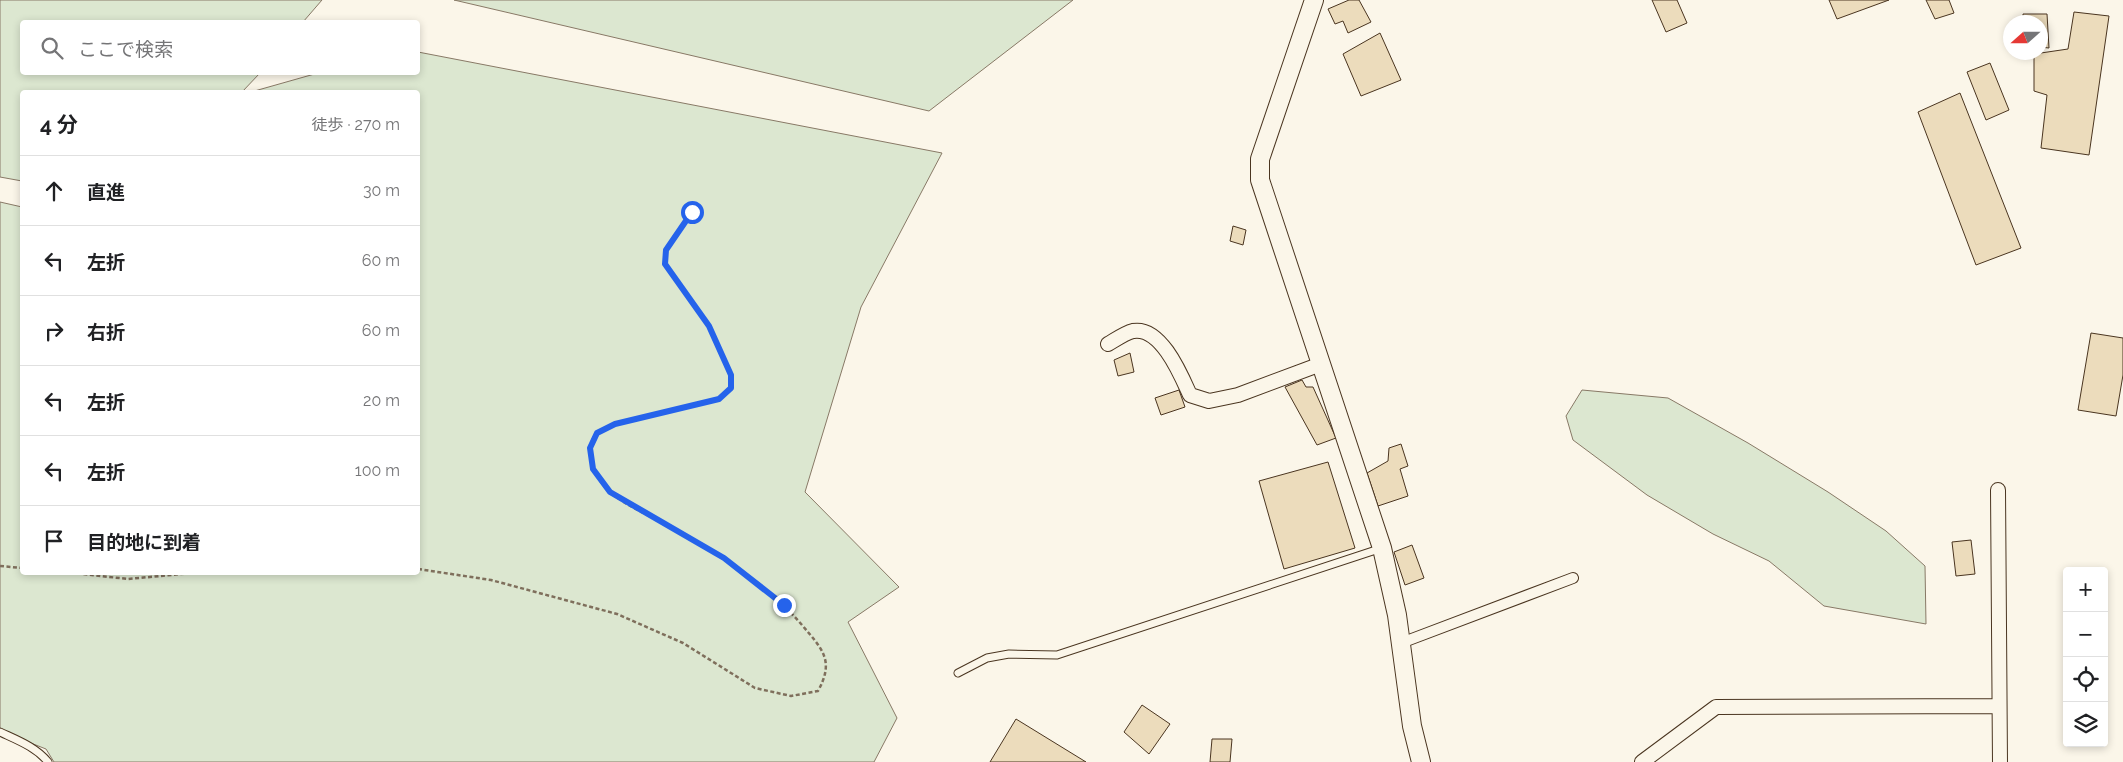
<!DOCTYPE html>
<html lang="ja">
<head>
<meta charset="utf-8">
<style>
	body { margin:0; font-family:Raleway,"Noto Sans JP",sans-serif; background:#f2f2f2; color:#202124 }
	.controls { position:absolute; right:15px; bottom:15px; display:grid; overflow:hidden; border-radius:5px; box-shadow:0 2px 8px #0003 }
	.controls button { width:45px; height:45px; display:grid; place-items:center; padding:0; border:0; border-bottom:1px solid #e0e0e0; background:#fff; color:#202124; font:25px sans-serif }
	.compass { position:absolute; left:2003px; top:15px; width:45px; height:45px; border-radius:50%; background:#fff; box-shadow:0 2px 8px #0003; rotate:249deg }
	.stop { position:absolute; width:15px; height:15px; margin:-11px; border:4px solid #2563eb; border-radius:50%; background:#fff }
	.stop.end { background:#2563eb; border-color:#fff; box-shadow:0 1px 5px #0008 }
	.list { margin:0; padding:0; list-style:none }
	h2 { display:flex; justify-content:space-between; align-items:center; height:65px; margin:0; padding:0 20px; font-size:21px }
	h2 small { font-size:16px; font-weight:400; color:#757577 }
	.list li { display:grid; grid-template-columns:32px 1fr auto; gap:15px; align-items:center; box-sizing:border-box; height:70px; padding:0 20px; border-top:1px solid #e0e0e0 }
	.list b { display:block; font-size:19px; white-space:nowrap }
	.list em { font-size:16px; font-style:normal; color:#757577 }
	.icon { flex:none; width:28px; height:28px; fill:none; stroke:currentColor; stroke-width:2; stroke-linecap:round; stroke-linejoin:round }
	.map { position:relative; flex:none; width:2123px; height:762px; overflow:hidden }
	.search { position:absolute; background:#fff; box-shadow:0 2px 8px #0003; left:20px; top:20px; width:400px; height:55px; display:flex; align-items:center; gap:12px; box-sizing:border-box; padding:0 18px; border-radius:5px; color:#757577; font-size:19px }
	.panel { position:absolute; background:#fff; box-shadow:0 2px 8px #0003; left:20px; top:90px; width:400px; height:485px; border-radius:5px }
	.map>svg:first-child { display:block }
	.green { fill:#dce7d0; stroke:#887966 }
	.building { fill:#ecdcbc; stroke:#4a3520 }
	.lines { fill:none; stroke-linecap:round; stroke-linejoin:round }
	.service-casing { stroke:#4a3520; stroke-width:9 }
	.pedestrian-casing { stroke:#4a3520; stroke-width:12 }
	.minor-casing { stroke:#4a3520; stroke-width:16 }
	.tertiary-casing { stroke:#4a3520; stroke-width:20 }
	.path { stroke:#7f6f5c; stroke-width:2.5; stroke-dasharray:4 2.5; stroke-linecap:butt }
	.service { stroke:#fbf6e9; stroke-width:7 }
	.pedestrian { stroke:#fbf6e9; stroke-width:10 }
	.minor { stroke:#fbf6e9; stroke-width:14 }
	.tertiary { stroke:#fbf6e9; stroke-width:18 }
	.route { stroke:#2563eb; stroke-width:6 }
</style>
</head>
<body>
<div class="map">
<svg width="2123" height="762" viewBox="0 0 2123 762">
	<rect width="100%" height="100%" fill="#fbf6e9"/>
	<path class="green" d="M 0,0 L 322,0 L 303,22 L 22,22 L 22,72 L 260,73 L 242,92 L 22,92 L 22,181 L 0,177 Z
		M 454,0 L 1073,0 L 929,111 Z
		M 418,52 L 942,153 L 861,307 L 805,492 L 899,587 L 848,622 L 897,718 L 874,762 L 54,762 L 46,749 L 0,731 L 0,202 L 22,207 L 22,572 L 418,572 L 418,92 L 251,92 L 318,73 L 418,72 Z
		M 1582,390 L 1668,398 L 1748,443 L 1828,492 L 1886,531 L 1925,566 L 1926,624 L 1824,606 L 1769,561 L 1713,534 L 1647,495 L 1573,440 L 1566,416 Z"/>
	<path class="building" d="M 1349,0 L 1359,0 L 1371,22 L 1348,33 L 1343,21 L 1335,24 L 1328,9 Z
		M 1652,0 L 1677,0 L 1687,23 L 1666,32 Z
		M 1829,0 L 1889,0 L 1837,19 Z
		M 1926,0 L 1949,0 L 1954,13 L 1935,19 Z
		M 2074,12 L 2109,16 L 2089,155 L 2041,148 L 2047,95 L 2034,91 L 2034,54 L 2068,49 Z
		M 2023,14 L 2047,14 L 2049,48 L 2040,47 L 2040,22 L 2023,22 Z
		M 1380,33 L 1401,80 L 1361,96 L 1343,54 Z
		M 1990,63 L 2009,110 L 1986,120 L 1967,72 Z
		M 1960,93 L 2021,248 L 1976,265 L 1918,112 Z
		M 1233,226 L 1246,230 L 1243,245 L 1230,241 Z
		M 2091,333 L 2123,338 L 2123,375 L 2116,416 L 2078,410 Z
		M 1130,353 L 1134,372 L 1118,376 L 1114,360 Z
		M 1302,380 L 1306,387 L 1313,387 L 1336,438 L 1317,445 L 1285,387 Z
		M 1179,390 L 1185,407 L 1161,415 L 1155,398 Z
		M 1401,444 L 1408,466 L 1400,469 L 1408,496 L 1378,506 L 1367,473 L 1388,461 L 1389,448 Z
		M 1328,462 L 1355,548 L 1284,569 L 1259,481 Z
		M 1971,540 L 1975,574 L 1956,576 L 1952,542 Z
		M 1412,545 L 1424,578 L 1405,585 L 1394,552 Z
		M 1142,705 L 1170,724 L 1149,754 L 1124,732 Z
		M 1016,719 L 1086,762 L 990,762 Z
		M 1212,739 L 1232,739 L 1230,762 L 1210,762 Z"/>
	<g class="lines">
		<g class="service-casing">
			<path id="service" d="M 958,673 L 987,658 L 1009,654 L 1057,655 L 1382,548
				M 0,732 C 17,740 36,747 48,762"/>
		</g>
		<g class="pedestrian-casing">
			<path id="pedestrian" d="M 1401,643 L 1573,578"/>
		</g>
		<g class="minor-casing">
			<path id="minor" d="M 1108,344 C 1115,340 1125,333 1133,331 C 1161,326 1181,375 1190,395 L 1209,401 L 1238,395 L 1321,364
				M 1998,490 L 2000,762
				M 1642,762 L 1716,707 L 1999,706"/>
		</g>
		<g class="tertiary-casing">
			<path id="tertiary" d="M 1314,0 L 1260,159 L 1260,180 L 1382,548 L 1397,615 L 1412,726 L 1421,762"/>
		</g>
		<path class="path" d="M 0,566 L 22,568
			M 418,569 L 491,580 L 617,614 L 683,643 L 755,688 L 791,696 L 818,691 C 835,660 822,649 802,625 C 765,582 717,554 669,526 C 652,517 623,504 610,492 C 595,478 582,452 596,434 C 606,422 698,405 719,399 L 731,388 L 731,375 L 709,326 L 665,264 L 666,250 L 692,212
			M 64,572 L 128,579 L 203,572"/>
		<use href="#service" class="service"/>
		<use href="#pedestrian" class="pedestrian"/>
		<use href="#minor" class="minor"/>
		<use href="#tertiary" class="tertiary"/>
	</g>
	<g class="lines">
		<path class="route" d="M 692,212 L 666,250 L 665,264 L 709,326 L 731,375 L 731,388 L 719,399 L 615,424 L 597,433 L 590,448 L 593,469 L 610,492 L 724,558 L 784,605"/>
	</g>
</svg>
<div class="controls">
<button>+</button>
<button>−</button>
<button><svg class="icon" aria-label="locate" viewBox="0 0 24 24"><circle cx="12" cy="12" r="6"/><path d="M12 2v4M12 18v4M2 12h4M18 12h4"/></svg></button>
<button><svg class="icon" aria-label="layers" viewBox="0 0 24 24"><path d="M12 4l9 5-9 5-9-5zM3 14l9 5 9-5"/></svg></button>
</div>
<svg class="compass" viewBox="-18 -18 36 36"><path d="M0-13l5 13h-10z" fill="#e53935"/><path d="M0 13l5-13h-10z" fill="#757577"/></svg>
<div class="stop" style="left:692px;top:212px"></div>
<div class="stop end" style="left:784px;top:605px"></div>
<div class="search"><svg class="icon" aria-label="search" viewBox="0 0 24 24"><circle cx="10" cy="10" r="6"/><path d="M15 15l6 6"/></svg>ここで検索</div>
<section class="panel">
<h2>4 分<small>徒歩 · 270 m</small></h2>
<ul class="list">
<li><svg class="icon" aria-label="ahead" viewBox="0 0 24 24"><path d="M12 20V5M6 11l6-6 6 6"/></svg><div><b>直進</b></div><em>30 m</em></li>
<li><svg class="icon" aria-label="left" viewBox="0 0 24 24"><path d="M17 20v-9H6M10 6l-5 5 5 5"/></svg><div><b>左折</b></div><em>60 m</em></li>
<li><svg class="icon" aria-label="right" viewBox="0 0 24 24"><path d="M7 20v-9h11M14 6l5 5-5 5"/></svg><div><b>右折</b></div><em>60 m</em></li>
<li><svg class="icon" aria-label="left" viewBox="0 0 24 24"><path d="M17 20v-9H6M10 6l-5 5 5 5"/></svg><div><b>左折</b></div><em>20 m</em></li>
<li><svg class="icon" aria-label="left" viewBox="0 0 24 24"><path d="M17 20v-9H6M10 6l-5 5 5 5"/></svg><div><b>左折</b></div><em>100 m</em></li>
<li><svg class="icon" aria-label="arrive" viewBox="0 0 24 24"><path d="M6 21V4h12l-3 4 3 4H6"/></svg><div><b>目的地に到着</b></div></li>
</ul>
</section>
</div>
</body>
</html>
